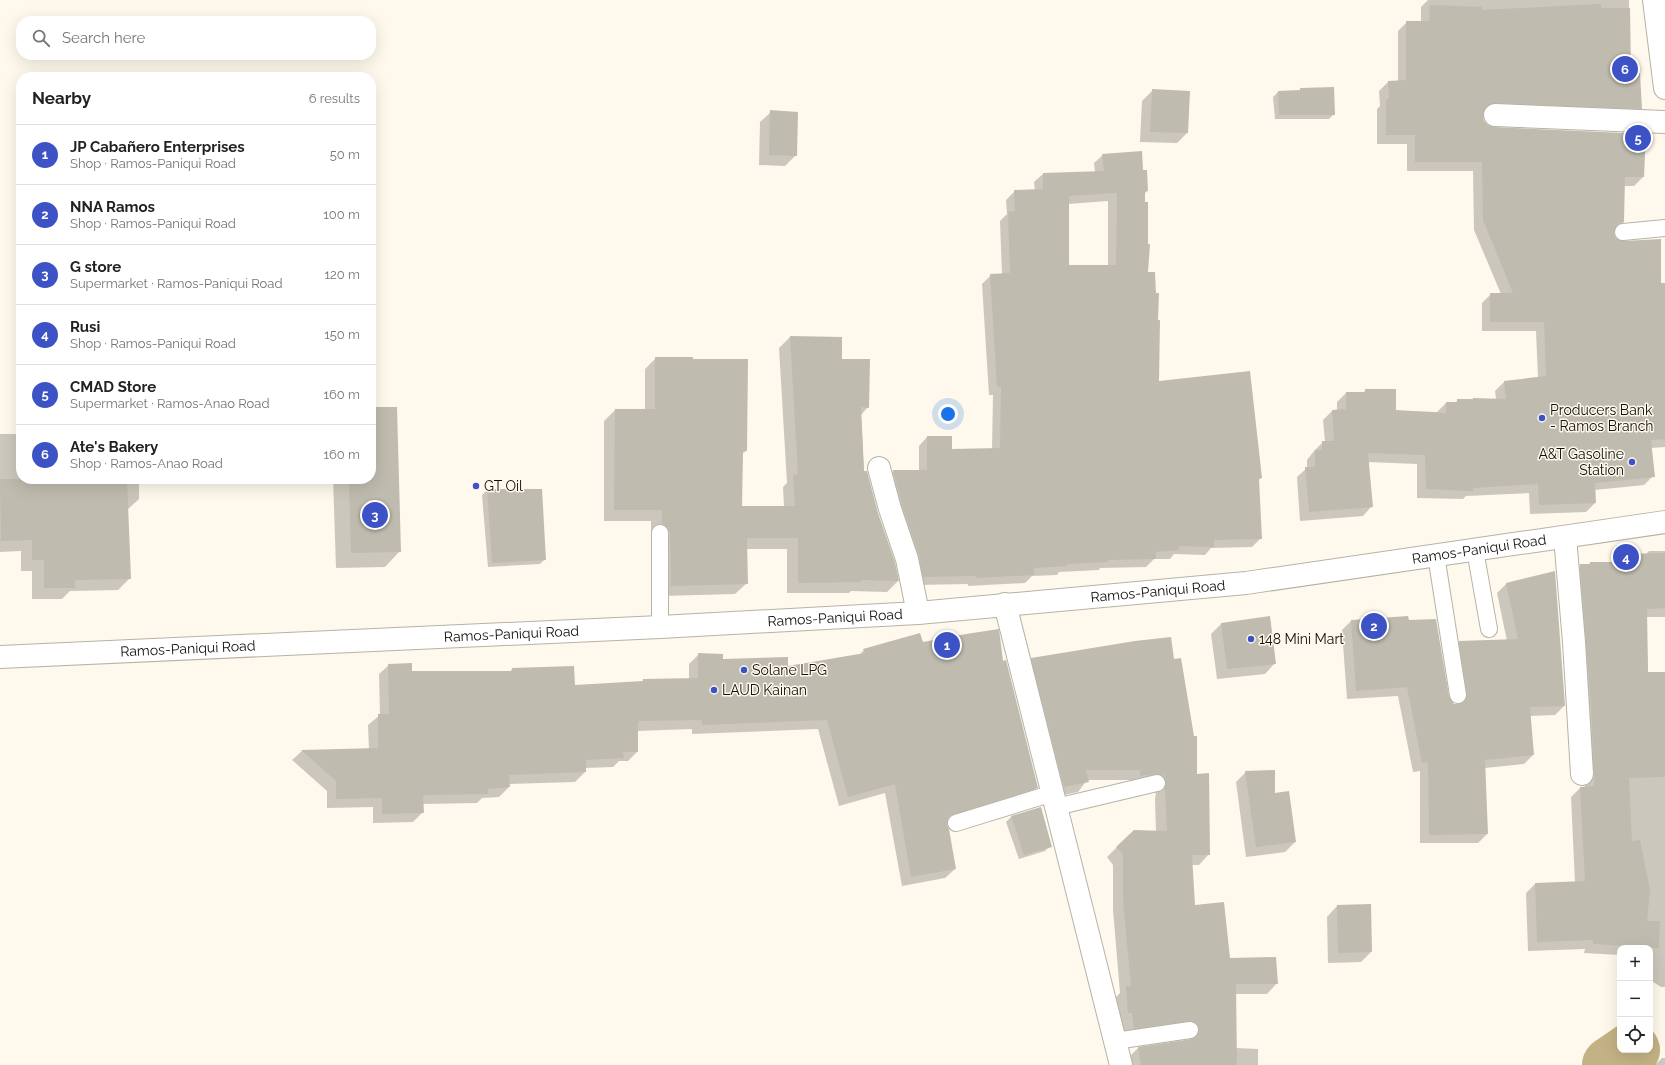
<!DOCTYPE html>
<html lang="en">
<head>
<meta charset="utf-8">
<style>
	body { margin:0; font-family:Raleway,sans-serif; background:#f6f6f6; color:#222 }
	.controls { position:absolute; right:12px; bottom:12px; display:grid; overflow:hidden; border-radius:8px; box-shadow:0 4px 16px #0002 }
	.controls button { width:36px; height:36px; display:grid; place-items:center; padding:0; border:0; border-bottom:1px solid #e0e0e0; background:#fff; color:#222; font:20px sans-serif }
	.you { position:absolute; left:948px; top:414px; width:14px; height:14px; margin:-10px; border:3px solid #fff; border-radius:50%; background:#1a73e8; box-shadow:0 0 0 6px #1a73e833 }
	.badge { display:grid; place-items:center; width:26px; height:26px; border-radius:50%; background:#3c52c5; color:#fff; font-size:13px; font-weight:700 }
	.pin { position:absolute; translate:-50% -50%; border:2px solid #fff; box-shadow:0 1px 4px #0006 }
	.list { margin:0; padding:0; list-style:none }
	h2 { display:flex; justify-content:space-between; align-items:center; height:52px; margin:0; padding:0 16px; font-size:17px }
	h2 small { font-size:13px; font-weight:400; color:#767676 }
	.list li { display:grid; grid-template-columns:26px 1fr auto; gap:12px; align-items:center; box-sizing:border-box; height:60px; padding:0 16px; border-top:1px solid #e0e0e0 }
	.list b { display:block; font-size:15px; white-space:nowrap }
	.list p { margin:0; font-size:13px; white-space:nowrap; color:#767676 }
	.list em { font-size:13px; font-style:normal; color:#767676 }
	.icon { flex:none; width:22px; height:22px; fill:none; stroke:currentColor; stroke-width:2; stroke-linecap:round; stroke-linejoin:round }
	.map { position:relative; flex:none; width:1665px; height:1065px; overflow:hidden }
	.search { position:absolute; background:#fff; box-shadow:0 4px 16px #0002; left:16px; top:16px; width:360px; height:44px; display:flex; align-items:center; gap:10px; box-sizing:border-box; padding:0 14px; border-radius:16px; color:#767676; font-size:15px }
	.panel { position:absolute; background:#fff; box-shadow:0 4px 16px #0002; left:16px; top:72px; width:360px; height:412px; border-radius:16px }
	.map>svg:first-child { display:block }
	.shadow { fill:#0003; fill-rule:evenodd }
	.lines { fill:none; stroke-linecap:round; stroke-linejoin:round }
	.river { stroke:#c3b284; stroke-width:56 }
	.building { fill:#bfbbae; fill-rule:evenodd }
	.service-casing { stroke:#b6b2a5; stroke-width:18 }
	.minor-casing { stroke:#b6b2a5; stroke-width:24 }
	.tertiary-casing { stroke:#b6b2a5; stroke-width:24 }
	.secondary-casing { stroke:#b6b2a5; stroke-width:24 }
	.service { stroke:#fff; stroke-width:16 }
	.minor { stroke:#fff; stroke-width:22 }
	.tertiary { stroke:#fff; stroke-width:22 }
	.secondary { stroke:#fff; stroke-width:22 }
	.poi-dot { fill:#3c52c5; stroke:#fef9ec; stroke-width:1.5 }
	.labels { text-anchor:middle; stroke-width:3; stroke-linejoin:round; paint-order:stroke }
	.poi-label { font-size:14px; fill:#100f0a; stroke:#fef9ec; text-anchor:start }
	.street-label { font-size:14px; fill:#100f0a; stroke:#fef9ec }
</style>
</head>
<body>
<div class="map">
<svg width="1665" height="1065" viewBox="0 0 1665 1065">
	<rect width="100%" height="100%" fill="#fef9ec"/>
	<path class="shadow" d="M 1428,0 L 1629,0 L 1630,74 L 1641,108 L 1632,117 L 1482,112 L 1483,122 L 1487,126 L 1494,128 L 1645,135 L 1643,177 L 1634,186 L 1624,186 L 1623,222 L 1613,232 L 1615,239 L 1660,284 L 1665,284 L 1665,447 L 1651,448 L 1653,476 L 1644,485 L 1595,490 L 1595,503 L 1586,512 L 1530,514 L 1529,493 L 1466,496 L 1463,499 L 1417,498 L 1417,464 L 1368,462 L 1372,506 L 1363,516 L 1300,521 L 1297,477 L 1307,468 L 1307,460 L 1314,451 L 1323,442 L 1325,442 L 1323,420 L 1332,411 L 1337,411 L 1337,402 L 1346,393 L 1363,393 L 1366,390 L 1395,411 L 1437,412 L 1446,403 L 1455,403 L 1458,400 L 1496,399 L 1495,391 L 1504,382 L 1538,378 L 1536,331 L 1482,331 L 1482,303 L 1491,294 L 1501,294 L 1474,230 L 1473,171 L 1407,171 L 1407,144 L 1377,144 L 1377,109 L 1380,106 L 1379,91 L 1388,82 L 1398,81 L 1398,31 L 1407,22 L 1421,22 L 1421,7 Z
		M 1301,89 L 1334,114 L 1329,119 L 1275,119 L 1273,97 L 1278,92 L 1298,91 Z
		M 1153,90 L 1187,133 L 1177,143 L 1140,142 L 1142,101 Z
		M 771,112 L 796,155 L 785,166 L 759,165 L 760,122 Z
		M 1103,155 L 1142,171 L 1147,191 L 1144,194 L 1147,273 L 1158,382 L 1261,478 L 1258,480 L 1261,538 L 1252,547 L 1211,548 L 1205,555 L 1174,554 L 1170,559 L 1154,559 L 1146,567 L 1100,568 L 1099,570 L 1059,572 L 1057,575 L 1032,576 L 1025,583 L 968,586 L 968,584 L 915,585 L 885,480 L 893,471 L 919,471 L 919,446 L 927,437 L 951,450 L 992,449 L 993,395 L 989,395 L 982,284 L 991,275 L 1002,275 L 1000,221 L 1007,214 L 1006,200 L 1015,191 L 1035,191 L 1034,182 L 1043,174 L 1095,172 L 1094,163 ZM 1108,201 L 1108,266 L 1068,266 L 1068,204 Z
		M 790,337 L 841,360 L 868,407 L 861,415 L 864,472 L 898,581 L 887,592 L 851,591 L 849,593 L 787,593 L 787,549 L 746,549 L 747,583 L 735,594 L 660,596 L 657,539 L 651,535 L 651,521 L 604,521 L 604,421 L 615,410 L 645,410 L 645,369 L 656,358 L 746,451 L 742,454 L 741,507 L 784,507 L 783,487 L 787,483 L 779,348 Z
		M 371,408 L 400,551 L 385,567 L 336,568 L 333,479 L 371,479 Z
		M 0,434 L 21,434 L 21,479 L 139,479 L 139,499 L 127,510 L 130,578 L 118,590 L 70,591 L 62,599 L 32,599 L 32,571 L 21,571 L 21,551 L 0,552 Z
		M 487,490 L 545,559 L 540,564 L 488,567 L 482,495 Z
		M 1649,551 L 1665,551 L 1665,617 L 1646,617 L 1648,673 L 1665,673 L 1665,987 L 1661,987 L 1650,980 L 1650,948 L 1620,948 L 1620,955 L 1584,953 L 1585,949 L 1528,951 L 1526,893 L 1535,884 L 1575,883 L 1571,797 L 1580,788 L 1585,787 L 1582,715 L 1571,574 L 1580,565 L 1588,565 L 1590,563 L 1612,563 L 1620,555 L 1646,554 Z
		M 1554,573 L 1564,706 L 1555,715 L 1530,716 L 1533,755 L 1524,764 L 1485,768 L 1487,834 L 1478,843 L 1420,843 L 1420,771 L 1413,772 L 1398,696 L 1347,699 L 1342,630 L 1351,621 L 1448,697 L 1454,705 L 1458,705 L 1450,651 L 1460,642 L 1507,641 L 1497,593 L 1506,584 Z
		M 1221,624 L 1275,663 L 1265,674 L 1217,679 L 1211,634 Z
		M 922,643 L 1002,662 L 1037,787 L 1028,797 L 946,823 L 955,869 L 945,878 L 902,886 L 885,793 L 839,806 L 818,729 L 692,734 L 692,729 L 637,731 L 637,752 L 628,761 L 619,761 L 613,767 L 585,768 L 585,772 L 575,782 L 508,784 L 509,787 L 499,797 L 482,798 L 477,803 L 423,804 L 423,812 L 413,822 L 373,823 L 373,807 L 327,808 L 327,791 L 292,760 L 302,751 L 369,750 L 368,725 L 380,715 L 379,674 L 389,665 L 411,672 L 510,672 L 512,669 L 574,686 L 689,679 L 689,664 L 699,654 L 722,660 L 787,667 L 859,655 L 864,650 Z
		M 1032,658 L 1173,660 L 1196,775 L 1209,854 L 1199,865 L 1191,865 L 1194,906 L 1229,960 L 1277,983 L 1267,994 L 1235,994 L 1236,1048 L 1258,1049 L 1258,1065 L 1129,1065 L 1128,1058 L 1138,1048 L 1190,1041 L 1187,1034 L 1124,1038 L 1122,1022 L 1118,1023 L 1116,997 L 1120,993 L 1113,910 L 1113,865 L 1107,857 L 1117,847 L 1156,832 L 1155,799 L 1156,792 L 1154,784 L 1130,786 L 1130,780 L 1087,780 L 1078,792 L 1054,797 L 1022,669 Z
		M 1246,772 L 1274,795 L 1295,842 L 1285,852 L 1246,857 L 1236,782 Z
		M 1040,808 L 1050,846 L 1045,851 L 1019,859 L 1006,822 L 1011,817 Z
		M 1337,906 L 1371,952 L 1361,962 L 1328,963 L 1327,917 Z
		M 1662,1058 L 1665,1058 L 1665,1065 L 1655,1065 Z"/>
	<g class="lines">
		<path class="river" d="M 1610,1065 L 1632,1050"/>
	</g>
	<path class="building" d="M 1601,4 L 1601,8 L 1630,8 L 1631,73 L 1640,73 L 1642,109 L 1496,103 L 1490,104 L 1485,108 L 1483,115 L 1484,121 L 1488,125 L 1494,127 L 1646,134 L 1644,177 L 1625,177 L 1624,222 L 1617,225 L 1614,233 L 1616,238 L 1624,241 L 1661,239 L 1661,283 L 1665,283 L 1665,439 L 1651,440 L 1655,477 L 1595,483 L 1596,503 L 1539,505 L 1538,484 L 1473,488 L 1473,491 L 1426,489 L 1425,455 L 1368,453 L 1373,507 L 1309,512 L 1305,467 L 1315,467 L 1315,450 L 1322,450 L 1322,441 L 1334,441 L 1332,410 L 1346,409 L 1346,392 L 1365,392 L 1365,389 L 1396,389 L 1396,410 L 1446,413 L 1446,402 L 1457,402 L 1457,399 L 1473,399 L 1473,398 L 1506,399 L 1504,381 L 1546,376 L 1544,322 L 1490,322 L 1490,293 L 1513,293 L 1483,220 L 1482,162 L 1415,162 L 1415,135 L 1386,135 L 1386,99 L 1389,99 L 1388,81 L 1406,80 L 1406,21 L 1429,21 L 1430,5 L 1482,7 L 1482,10 Z
		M 1334,87 L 1335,115 L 1279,115 L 1278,91 L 1300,90 L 1300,88 Z
		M 1152,89 L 1190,91 L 1188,133 L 1150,132 Z
		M 770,110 L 798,112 L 797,156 L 769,155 Z
		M 1142,151 L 1143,170 L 1147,170 L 1148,191 L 1145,192 L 1145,202 L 1148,202 L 1148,244 L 1150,244 L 1148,272 L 1155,272 L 1156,293 L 1159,293 L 1158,320 L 1160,320 L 1159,381 L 1250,371 L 1262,478 L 1259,479 L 1262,539 L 1214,540 L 1214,547 L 1179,546 L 1179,550 L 1156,552 L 1156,559 L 1108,560 L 1108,562 L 1067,564 L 1067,566 L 1034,568 L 1034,575 L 976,578 L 976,576 L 923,577 L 919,555 L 902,505 L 893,470 L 927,470 L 927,436 L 952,436 L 952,449 L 1000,448 L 1001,387 L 997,387 L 990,274 L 1010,273 L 1008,212 L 1015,211 L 1014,190 L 1043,189 L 1043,173 L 1104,171 L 1102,154 ZM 1115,193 L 1117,193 L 1116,265 L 1069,265 L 1069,196 Z
		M 790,336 L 842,337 L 842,359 L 870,359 L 869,408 L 861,407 L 864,471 L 867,471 L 878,513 L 895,562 L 899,581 L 861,580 L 861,582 L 798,583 L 798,538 L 747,538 L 748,584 L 671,586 L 670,533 L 668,528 L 662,524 L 662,510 L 614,510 L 615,409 L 655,409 L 655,357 L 693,357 L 693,359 L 748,359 L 747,451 L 743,451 L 742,506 L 795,506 L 793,475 L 798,474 Z
		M 371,407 L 397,407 L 401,552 L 351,553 L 349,479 L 371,479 Z
		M 0,479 L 127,479 L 131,579 L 75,580 L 75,588 L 44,588 L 44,560 L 32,560 L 32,540 L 1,541 Z
		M 487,489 L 542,489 L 546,560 L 492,563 Z
		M 1665,553 L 1665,608 L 1647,609 L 1648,672 L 1665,672 L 1665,777 L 1629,778 L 1632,841 L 1640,840 L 1650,890 L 1647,921 L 1660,921 L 1659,948 L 1593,944 L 1593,940 L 1537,942 L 1535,883 L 1585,881 L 1580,787 L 1594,786 L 1594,773 L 1591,705 L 1580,564 L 1590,564 L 1590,562 L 1620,562 L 1620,554 Z
		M 1555,571 L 1565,706 L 1530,707 L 1534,755 L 1485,760 L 1488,834 L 1429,835 L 1428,762 L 1422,763 L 1407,687 L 1356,691 L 1351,620 L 1408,616 L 1409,620 L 1436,619 L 1449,696 L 1454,704 L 1460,704 L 1464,702 L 1467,694 L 1459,641 L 1518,639 L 1506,583 Z
		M 1270,616 L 1276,664 L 1227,669 L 1221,623 Z
		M 999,629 L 1003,661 L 1006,660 L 1038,788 L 949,816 L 947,821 L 947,825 L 949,829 L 956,869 L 911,877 L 895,784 L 848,797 L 827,720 L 702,725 L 702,720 L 638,721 L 638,752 L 623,752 L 624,758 L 586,760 L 586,772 L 509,775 L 510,787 L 488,789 L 488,794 L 423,795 L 424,813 L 382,814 L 382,798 L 336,799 L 336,781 L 301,750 L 378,748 L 378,714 L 389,714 L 388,664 L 412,663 L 412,671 L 512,671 L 512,668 L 574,666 L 575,685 L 643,681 L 643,679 L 698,678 L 698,653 L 723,654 L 723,659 L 788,657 L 788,666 L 865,653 L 863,649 L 920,633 L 923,642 L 966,634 Z
		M 1171,637 L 1174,659 L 1181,658 L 1194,736 L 1197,736 L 1197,774 L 1209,773 L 1210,855 L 1192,855 L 1195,905 L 1224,902 L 1230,958 L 1276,957 L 1278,984 L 1236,984 L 1237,1065 L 1141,1065 L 1138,1047 L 1192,1039 L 1196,1037 L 1199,1029 L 1197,1024 L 1189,1021 L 1134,1029 L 1132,1013 L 1128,1013 L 1126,986 L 1131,986 L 1123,900 L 1123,854 L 1116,847 L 1134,830 L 1167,831 L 1165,788 L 1166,780 L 1164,775 L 1155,774 L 1140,776 L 1140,770 L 1086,770 L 1089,782 L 1064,787 L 1031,658 L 1135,641 Z
		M 1275,770 L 1275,793 L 1289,791 L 1296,842 L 1256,847 L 1245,771 Z
		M 1041,807 L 1052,847 L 1024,855 L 1011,816 Z
		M 1371,904 L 1372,952 L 1338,953 L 1337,905 Z"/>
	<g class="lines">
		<g class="service-casing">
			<path id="service" d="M 1623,232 L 1665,228
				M 660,533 L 660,627
				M 1475,550 L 1489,629
				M 1436,555 L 1458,695
				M 1056,807 L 1157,783
				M 956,823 L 1053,793
				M 1115,1041 L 1190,1030"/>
		</g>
		<g class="minor-casing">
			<path id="minor" d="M 1495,115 L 1665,122
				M 879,468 L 890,509 L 907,559 L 918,613
				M 1565,537 L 1574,642 L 1582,774"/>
		</g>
		<g class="tertiary-casing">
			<path id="tertiary" d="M 1005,604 L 1121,1065"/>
		</g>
		<g class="secondary-casing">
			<g id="secondary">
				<path d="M 1654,0 L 1665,88"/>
				<path id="s1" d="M 0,657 L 660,627 L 918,613 L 1246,583 L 1665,522"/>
			</g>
		</g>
		<use href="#service" class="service"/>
		<use href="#minor" class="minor"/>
		<use href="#tertiary" class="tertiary"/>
		<use href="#secondary" class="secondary"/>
	</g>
	<g class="poi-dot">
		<circle cx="1542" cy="418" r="4"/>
		<circle cx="1632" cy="462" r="4"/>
		<circle cx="476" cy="486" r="4"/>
		<circle cx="1251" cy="639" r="4"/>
		<circle cx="744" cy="670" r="4"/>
		<circle cx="714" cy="690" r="4"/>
	</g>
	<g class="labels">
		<g class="poi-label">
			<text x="1550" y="415">Producers Bank<tspan x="1550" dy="16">- Ramos Branch</tspan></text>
			<text x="1624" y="459" text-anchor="end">A&amp;T Gasoline<tspan x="1624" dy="16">Station</tspan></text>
			<text x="484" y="491">GT Oil</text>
			<text x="1259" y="644">148 Mini Mart</text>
			<text x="752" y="675">Solane LPG</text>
			<text x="722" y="695">LAUD Kainan</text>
		</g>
		<g class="street-label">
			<text dy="5" stroke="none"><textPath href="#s1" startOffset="1484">Ramos-Paniqui Road</textPath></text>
			<text dy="5" stroke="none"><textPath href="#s1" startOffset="1160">Ramos-Paniqui Road</textPath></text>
			<text dy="5" stroke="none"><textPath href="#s1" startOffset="836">Ramos-Paniqui Road</textPath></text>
			<text dy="5" stroke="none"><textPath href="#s1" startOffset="512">Ramos-Paniqui Road</textPath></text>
			<text dy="5" stroke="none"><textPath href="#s1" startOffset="188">Ramos-Paniqui Road</textPath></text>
		</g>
	</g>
</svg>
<div class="controls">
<button>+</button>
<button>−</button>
<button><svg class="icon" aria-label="locate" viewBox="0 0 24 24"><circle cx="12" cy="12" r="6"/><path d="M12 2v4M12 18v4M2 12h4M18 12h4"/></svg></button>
</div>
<div class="you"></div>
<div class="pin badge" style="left:947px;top:645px">1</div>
<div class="pin badge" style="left:1374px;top:626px">2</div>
<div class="pin badge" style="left:375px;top:515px">3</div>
<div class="pin badge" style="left:1626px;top:557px">4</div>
<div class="pin badge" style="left:1638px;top:138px">5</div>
<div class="pin badge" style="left:1625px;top:69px">6</div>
<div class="search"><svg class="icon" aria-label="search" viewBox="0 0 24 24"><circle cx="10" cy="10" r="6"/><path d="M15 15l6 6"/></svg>Search here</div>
<section class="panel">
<h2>Nearby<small>6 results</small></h2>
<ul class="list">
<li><span class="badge">1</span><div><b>JP Cabañero Enterprises</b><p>Shop · Ramos-Paniqui Road</p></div><em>50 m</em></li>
<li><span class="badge">2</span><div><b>NNA Ramos</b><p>Shop · Ramos-Paniqui Road</p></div><em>100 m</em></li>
<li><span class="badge">3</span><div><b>G store</b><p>Supermarket · Ramos-Paniqui Road</p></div><em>120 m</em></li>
<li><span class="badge">4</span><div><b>Rusi</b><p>Shop · Ramos-Paniqui Road</p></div><em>150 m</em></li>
<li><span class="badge">5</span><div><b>CMAD Store</b><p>Supermarket · Ramos-Anao Road</p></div><em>160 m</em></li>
<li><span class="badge">6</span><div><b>Ate's Bakery</b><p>Shop · Ramos-Anao Road</p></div><em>160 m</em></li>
</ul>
</section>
</div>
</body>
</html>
